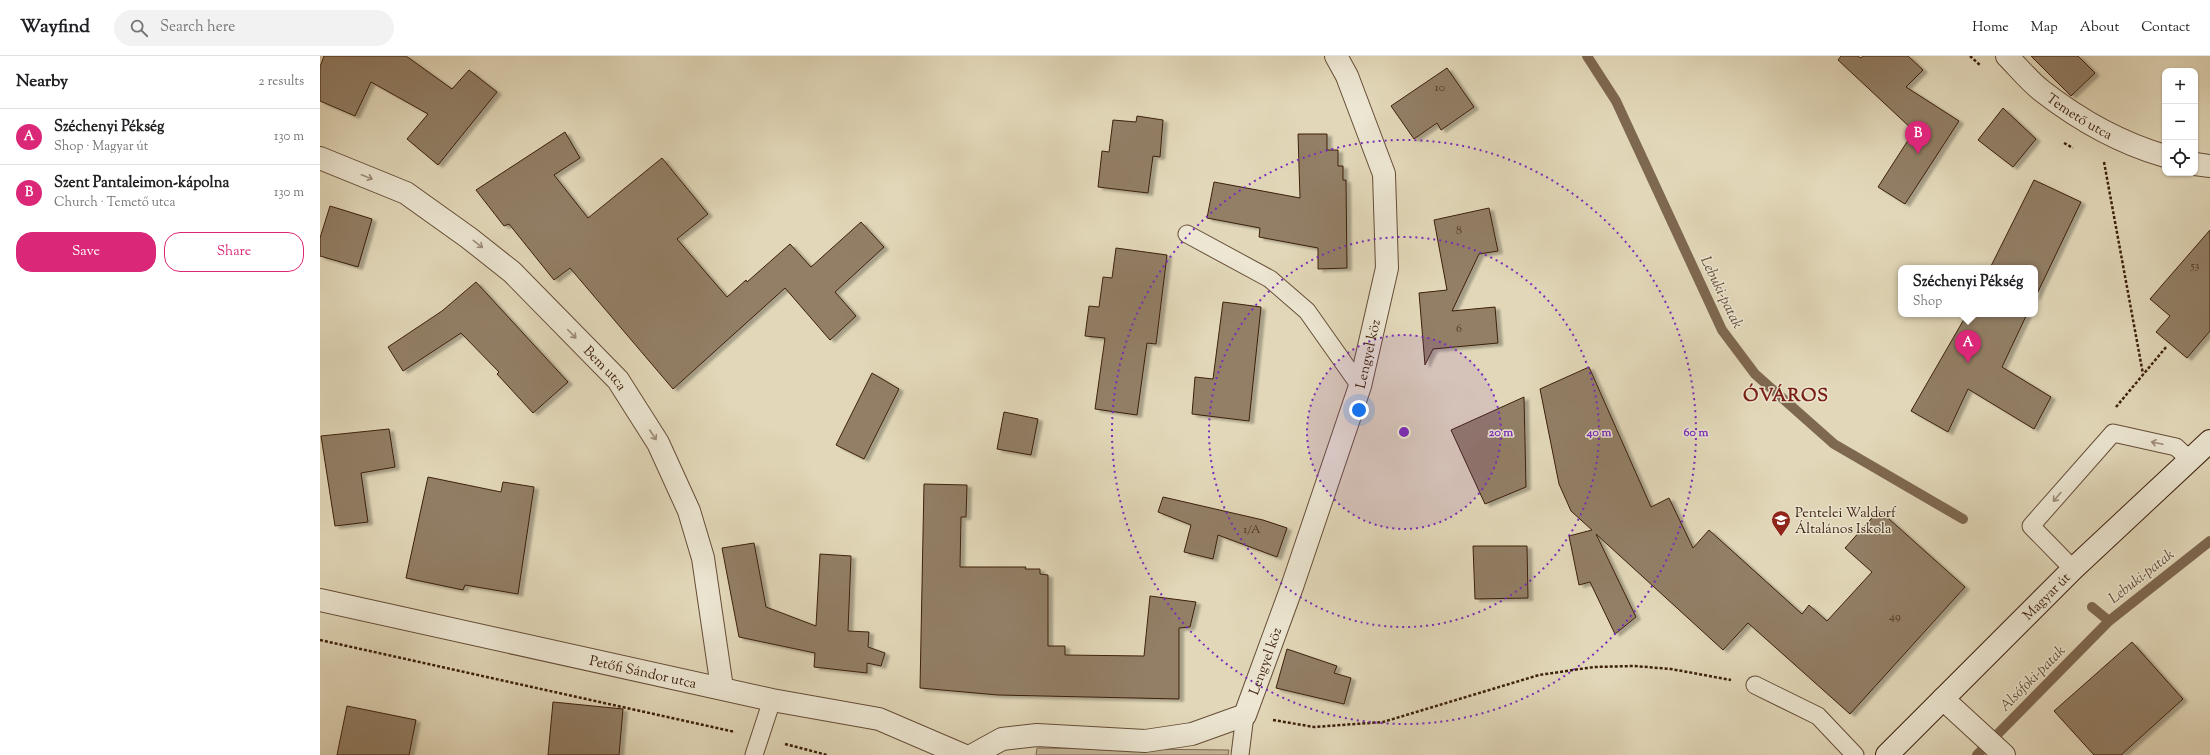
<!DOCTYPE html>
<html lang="en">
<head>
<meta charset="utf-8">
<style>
	body { margin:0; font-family:"Sorts Mill Goudy",serif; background:#f2f2f2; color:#202124 }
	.controls { position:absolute; right:12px; top:12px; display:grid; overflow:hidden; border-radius:8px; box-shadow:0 1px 3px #0004 }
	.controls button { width:36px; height:36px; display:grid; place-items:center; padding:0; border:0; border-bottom:1px solid #e0e0e0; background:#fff; color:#202124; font:20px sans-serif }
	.you { position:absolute; left:1039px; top:354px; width:14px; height:14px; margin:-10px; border:3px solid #fff; border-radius:50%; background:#1a73e8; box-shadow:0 0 0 6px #1a73e833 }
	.badge { display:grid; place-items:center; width:26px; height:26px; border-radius:50%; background:#db2777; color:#fff; font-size:13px; font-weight:700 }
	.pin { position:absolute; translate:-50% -33px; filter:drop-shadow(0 1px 2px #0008) }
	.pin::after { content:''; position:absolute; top:21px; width:14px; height:12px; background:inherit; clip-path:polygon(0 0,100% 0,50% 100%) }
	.popup { position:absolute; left:1578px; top:209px; width:140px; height:52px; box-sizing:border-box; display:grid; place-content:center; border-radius:8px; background:#fff; filter:drop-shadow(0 1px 3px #0005); font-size:13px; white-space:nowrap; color:#757577 }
	.popup b { font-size:15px; color:#202124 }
	.popup::after { content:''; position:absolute; left:50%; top:100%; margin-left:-8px; border:8px solid transparent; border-top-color:#fff }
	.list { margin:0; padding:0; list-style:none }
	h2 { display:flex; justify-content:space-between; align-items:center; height:52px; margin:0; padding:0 16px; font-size:17px }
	h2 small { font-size:13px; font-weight:400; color:#757577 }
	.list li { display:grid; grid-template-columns:26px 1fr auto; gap:12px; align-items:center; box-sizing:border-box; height:56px; padding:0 16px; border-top:1px solid #e0e0e0 }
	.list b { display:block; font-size:15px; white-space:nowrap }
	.list p { margin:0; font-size:13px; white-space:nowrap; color:#757577 }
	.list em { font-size:13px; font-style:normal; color:#757577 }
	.actions { display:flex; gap:8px; padding:12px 16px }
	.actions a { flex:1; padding:9px 0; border:1px solid #db2777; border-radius:16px; text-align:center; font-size:14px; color:#db2777 }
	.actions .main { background:#db2777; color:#fff }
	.icon { flex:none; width:22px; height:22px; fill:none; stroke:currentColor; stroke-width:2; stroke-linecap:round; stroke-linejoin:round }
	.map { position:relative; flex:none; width:1890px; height:699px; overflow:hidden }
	header { display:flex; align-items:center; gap:24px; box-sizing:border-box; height:56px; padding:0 20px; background:#fff; border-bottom:1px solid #e0e0e0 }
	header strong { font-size:19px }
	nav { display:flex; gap:22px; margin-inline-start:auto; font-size:14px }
	.search { width:280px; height:36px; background:#f2f2f2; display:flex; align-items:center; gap:10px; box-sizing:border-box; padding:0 14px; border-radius:22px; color:#757577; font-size:15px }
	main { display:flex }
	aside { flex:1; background:#fff }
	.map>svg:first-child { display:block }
	.grass { fill:#c6b99c; stroke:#816c54 }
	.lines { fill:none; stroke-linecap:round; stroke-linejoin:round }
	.stream { stroke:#7e6850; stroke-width:10 }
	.building { fill:#927f66; stroke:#3c1f0c; filter:url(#shadow) }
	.lane-casing { stroke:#664d37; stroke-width:19 }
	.street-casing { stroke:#664d37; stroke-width:24 }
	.secondary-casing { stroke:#3c1f0c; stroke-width:24 }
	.path { stroke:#3c1f0c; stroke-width:2.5; stroke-dasharray:3 2; stroke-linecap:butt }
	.lane { stroke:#ece6d2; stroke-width:17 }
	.street { stroke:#ece6d2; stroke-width:22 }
	.secondary { stroke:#ece6d2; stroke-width:22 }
	.oneway { stroke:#9d8c79 }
	.ring { fill:none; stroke:#7b2cbf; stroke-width:2; stroke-dasharray:2 4 }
	.labels { text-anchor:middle; stroke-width:3; stroke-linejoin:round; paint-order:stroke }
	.number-label { font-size:12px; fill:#523722 }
	.street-label { font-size:14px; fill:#3c1f0c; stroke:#ece6d2 }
	.poi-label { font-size:14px; fill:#3c1f0c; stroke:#ece6d2; text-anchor:start }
	.water-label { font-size:15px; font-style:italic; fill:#624a34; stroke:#ece6d2 }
	.district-label { font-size:18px; font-weight:bold; letter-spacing:1px; fill:#7a1f14; stroke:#ece6d2 }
	.centre { fill:#7b2cbf; stroke:#ece6d2; stroke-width:2 }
	.ring-label { font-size:12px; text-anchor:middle; font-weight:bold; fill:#7b2cbf; stroke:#ece6d2; stroke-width:3; stroke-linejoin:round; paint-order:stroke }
</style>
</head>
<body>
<header>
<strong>Wayfind</strong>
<div class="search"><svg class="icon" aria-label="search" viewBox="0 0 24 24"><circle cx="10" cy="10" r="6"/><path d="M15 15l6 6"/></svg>Search here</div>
<nav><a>Home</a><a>Map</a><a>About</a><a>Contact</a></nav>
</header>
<main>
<aside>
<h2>Nearby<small>2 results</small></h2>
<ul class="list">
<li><span class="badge">A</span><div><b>Széchenyi Pékség</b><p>Shop · Magyar út</p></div><em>130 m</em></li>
<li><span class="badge">B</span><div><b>Szent Pantaleimon-kápolna</b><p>Church · Temető utca</p></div><em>130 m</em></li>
</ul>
<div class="actions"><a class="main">Save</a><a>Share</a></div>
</aside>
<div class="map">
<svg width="1890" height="699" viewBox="0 0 1890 699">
	<defs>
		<filter id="shadow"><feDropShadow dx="4.5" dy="2.5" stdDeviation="1" flood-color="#0004"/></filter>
	</defs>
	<rect width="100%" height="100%" fill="#e2d8b9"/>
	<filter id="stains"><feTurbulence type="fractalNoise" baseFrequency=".005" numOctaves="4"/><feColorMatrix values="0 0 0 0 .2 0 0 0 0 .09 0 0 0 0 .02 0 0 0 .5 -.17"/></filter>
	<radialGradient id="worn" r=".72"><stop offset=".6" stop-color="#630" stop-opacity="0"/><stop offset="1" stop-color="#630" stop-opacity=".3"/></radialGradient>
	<path class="grass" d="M 717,692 L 909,694 L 908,699 L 716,699 Z"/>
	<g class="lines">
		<path class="stream" d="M 1267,0 L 1296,45 L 1402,274 L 1435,318 L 1514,388 L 1643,463
			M 1772,551 L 1789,565 L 1890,485
			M 1657,699 L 1789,565"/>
	</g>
	<path class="building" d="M 4,0 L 86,0 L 132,33 L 149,14 L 177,36 L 118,109 L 87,83 L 108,58 L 51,26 L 35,60 L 0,45 L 0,11 Z
		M 1521,0 L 1537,0 L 1541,2 L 1543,0 L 1588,0 L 1603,14 L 1586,31 L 1639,65 L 1585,148 L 1558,131 L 1594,75 L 1518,4 Z
		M 1711,0 L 1758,0 L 1775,17 L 1751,40 Z
		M 1127,12 L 1154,51 L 1121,74 L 1117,67 L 1094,83 L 1071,50 Z
		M 1683,52 L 1716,83 L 1693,111 L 1658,84 Z
		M 817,60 L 843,64 L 840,101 L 833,100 L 828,137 L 778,131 L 782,95 L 789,96 L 793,64 L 816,66 Z
		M 245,76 L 260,102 L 234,119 L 268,162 L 342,102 L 388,158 L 357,183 L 407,241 L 426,224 L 427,226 L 470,188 L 491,211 L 541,166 L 564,191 L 515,236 L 536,260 L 510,284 L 465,232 L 353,333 L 250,212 L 234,224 L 189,168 L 184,170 L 156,134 Z
		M 978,78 L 1007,78 L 1007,94 L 1018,94 L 1018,110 L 1023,110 L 1023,124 L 1026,124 L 1027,212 L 998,213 L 998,192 L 939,181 L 940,172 L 887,162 L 894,126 L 980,142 Z
		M 1714,124 L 1761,146 L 1715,242 L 1715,212 L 1670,212 Z
		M 10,150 L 52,163 L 38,211 L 0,200 L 0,182 Z
		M 1169,152 L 1178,195 L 1159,198 L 1132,255 L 1175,251 L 1178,287 L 1113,293 L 1105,309 L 1099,237 L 1127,234 L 1114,164 Z
		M 1890,174 L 1890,275 L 1867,302 L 1836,276 L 1850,260 L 1830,243 Z
		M 796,192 L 847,199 L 836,288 L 827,287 L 817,359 L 775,353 L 785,282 L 765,280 L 769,250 L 779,251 L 783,221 L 792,222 Z
		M 156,226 L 248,326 L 213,357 L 177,318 L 179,316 L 141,277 L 83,315 L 68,291 L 122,255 Z
		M 903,246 L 941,251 L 929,365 L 872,358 L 875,321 L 893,323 Z
		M 1647,258 L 1707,258 L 1682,311 L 1731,341 L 1714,373 L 1648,333 L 1628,376 L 1591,355 Z
		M 1269,311 L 1331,451 L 1349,442 L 1373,492 L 1389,474 L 1482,558 L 1489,549 L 1507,565 L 1552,516 L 1525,492 L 1559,454 L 1645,531 L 1530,658 L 1428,567 L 1403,594 L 1276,478 L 1316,561 L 1295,578 L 1270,526 L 1259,529 L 1249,480 L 1272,474 L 1251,455 L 1239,428 L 1220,333 Z
		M 552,317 L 579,333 L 544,403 L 516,389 Z
		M 1204,341 L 1206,431 L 1165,448 L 1131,374 Z
		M 684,356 L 718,363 L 711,399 L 677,393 Z
		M 69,373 L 75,411 L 41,417 L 48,466 L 15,470 L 1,380 Z
		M 108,421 L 181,436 L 183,426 L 214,431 L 198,538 L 145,529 L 143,534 L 86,522 Z
		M 604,428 L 647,429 L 646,461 L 641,461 L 640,511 L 706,511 L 705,513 L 720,513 L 720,518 L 728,519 L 728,590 L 745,590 L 745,599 L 824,600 L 830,540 L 876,546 L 870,571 L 859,572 L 859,643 L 678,639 L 600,632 Z
		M 843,441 L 943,464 L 967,472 L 957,501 L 898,479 L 893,503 L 864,496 L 871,469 L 838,456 Z
		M 434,487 L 446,551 L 496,570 L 500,498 L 531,500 L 528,575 L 549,576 L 548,591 L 565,597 L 561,610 L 547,607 L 547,617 L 494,611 L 495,597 L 419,581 L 402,492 Z
		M 1153,490 L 1207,490 L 1208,542 L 1155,543 Z
		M 1812,586 L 1863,643 L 1801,699 L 1774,699 L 1734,655 Z
		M 967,593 L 1017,610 L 1014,617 L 1031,622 L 1024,648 L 956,632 Z
		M 233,646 L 303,653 L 299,699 L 228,699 Z
		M 27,650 L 96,664 L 89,699 L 17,699 Z"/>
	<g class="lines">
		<g class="lane-casing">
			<path id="lane" d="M 867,178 L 950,223 L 987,255 L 1040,330
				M 1753,513 L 1711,470 L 1793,377 L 1856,391 L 1870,404
				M 1435,629 L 1498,660 L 1535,699
				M 434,699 L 452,644
				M 920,699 L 925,659"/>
		</g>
		<g class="street-casing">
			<g id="street">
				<path id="s1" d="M 1687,0 C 1698,11 1709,25 1722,35 C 1758,63 1800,87 1845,100"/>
				<path id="s2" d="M 0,102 L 86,137 L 149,182 L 192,216 L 298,324 L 338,387 L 369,455 L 383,502 L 402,632"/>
				<path d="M 1875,108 L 1890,110"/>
				<path id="s3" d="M 0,544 L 452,644 L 559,663 L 643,699"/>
				<path d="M 1623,643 L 1684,699"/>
				<path id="s4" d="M 653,699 L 682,683 L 717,679 L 825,685 L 872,678 L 925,659 L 973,528 L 1040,330 L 1067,212 L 1064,118 L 1027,20 L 1016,0"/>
			</g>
		</g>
		<g class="secondary-casing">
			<g id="secondary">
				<path id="s5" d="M 1567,699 L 1753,513 L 1890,385"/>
			</g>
		</g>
		<path class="path" d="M 1650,0 L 1661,10
			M 1744,87 L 1753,92
			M 1784,106 L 1823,318
			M 1796,351 L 1847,290
			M 0,584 L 415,676
			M 953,664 L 994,671 L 1063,666 L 1219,619 L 1274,611 L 1314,610 L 1351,613 L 1411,624
			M 465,688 L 507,699"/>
		<use href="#lane" class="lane"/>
		<use href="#street" class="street"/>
		<use href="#secondary" class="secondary"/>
	</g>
	<defs><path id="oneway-shaft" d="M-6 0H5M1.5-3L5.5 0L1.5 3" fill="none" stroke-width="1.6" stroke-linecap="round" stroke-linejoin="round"/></defs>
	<g class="oneway">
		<use href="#oneway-shaft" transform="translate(47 121) rotate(22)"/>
		<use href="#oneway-shaft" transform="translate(158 188) rotate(38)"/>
		<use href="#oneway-shaft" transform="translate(252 278) rotate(46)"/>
		<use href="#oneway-shaft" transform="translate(333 379) rotate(57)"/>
		<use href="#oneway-shaft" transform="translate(1837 387) rotate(-168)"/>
		<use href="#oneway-shaft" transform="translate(1737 441) rotate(131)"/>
	</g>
	<circle cx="1084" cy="376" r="97" fill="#7b2cbf" fill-opacity=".12"/>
	<g class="ring">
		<circle cx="1084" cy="376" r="97"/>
		<circle cx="1084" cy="376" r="195"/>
		<circle cx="1084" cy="376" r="292"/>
	</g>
	<defs>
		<g id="school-pin" transform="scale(1)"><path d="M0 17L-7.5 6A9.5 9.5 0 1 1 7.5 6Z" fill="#8f2418" stroke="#ece6d2"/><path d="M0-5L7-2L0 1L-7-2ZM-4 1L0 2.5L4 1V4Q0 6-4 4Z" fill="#fff"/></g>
	</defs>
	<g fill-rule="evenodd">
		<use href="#school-pin" x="1461" y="464"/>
	</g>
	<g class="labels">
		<g class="number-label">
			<text x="1120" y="35">10</text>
			<text x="1139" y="178">8</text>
			<text x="1875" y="213">53</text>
			<text x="1139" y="276">6</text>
			<text x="932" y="477">1/A</text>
			<text x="1575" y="564">49</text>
		</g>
		<g class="street-label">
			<text dy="5" stroke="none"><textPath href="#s1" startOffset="95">Temető utca</textPath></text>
			<text dy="5" stroke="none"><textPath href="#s4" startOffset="662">Lengyel köz</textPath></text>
			<text dy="5" stroke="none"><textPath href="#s2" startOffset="359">Bem utca</textPath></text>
			<text dy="5" stroke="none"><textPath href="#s5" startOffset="225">Magyar út</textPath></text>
			<text dy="5" stroke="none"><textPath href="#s4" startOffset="338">Lengyel köz</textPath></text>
			<text dy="5" stroke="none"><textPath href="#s3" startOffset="331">Petőfi Sándor utca</textPath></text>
		</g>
		<g class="poi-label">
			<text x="1475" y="461">Pentelei Waldorf<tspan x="1475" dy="16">Általános Iskola</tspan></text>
		</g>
		<g class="water-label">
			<text transform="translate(1402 236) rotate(64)" y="5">Lebuki-patak</text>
			<text transform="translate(1821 520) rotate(-38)" y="5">Lebuki-patak</text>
			<text transform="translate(1712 622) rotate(-45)" y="5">Alsófoki-patak</text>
		</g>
		<g class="district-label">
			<text x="1466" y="345">ÓVÁROS</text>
		</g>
	</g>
	<circle cx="1084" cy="376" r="6" class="centre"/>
	<g class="ring-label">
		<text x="1181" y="380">20 m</text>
		<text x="1279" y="380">40 m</text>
		<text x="1376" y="380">60 m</text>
	</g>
	<rect width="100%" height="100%" filter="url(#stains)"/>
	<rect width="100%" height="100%" fill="url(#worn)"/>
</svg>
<div class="controls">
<button>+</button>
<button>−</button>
<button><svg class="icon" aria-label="locate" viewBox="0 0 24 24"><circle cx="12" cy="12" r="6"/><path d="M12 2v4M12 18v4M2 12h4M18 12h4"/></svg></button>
</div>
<div class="you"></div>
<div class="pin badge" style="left:1648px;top:307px">A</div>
<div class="popup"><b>Széchenyi Pékség</b>Shop</div>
<div class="pin badge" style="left:1598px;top:98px">B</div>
</div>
</main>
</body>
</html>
